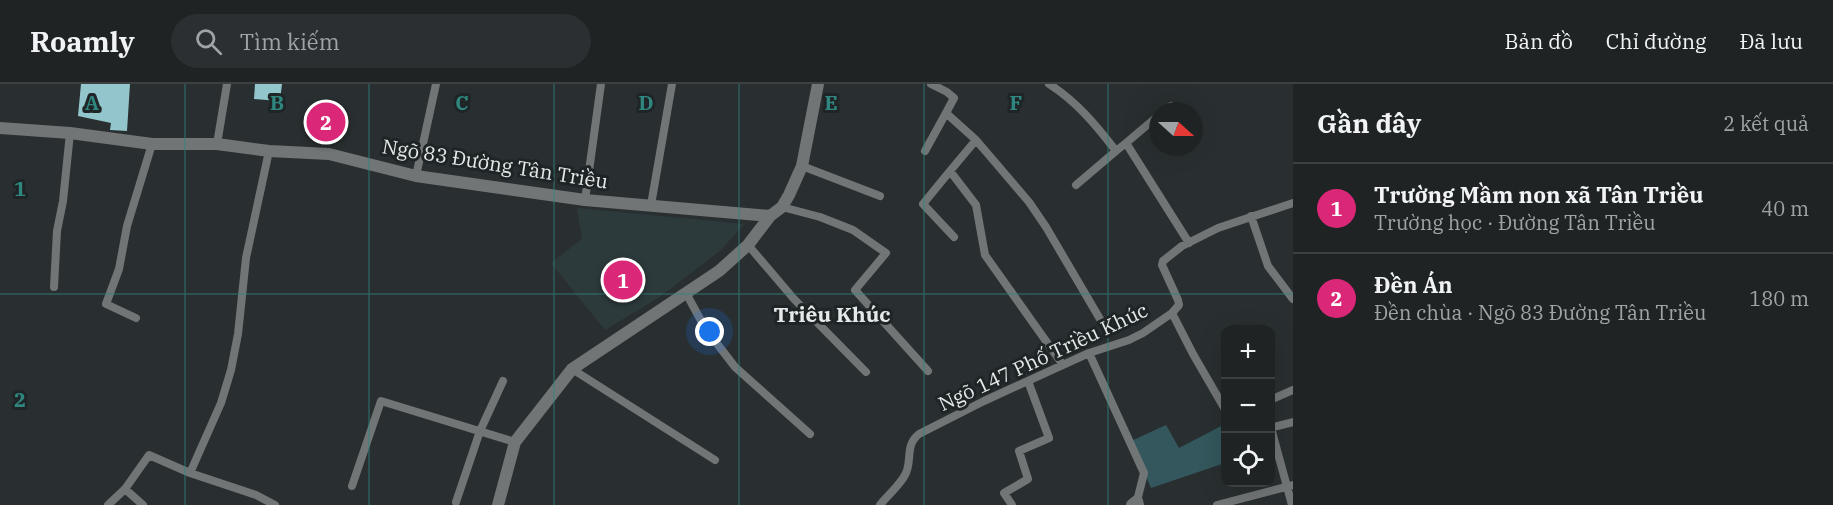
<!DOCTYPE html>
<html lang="vi">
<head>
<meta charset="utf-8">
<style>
	body { margin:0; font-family:"IBM Plex Serif",serif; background:#2c2f31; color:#f1f3f6 }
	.controls { position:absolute; right:18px; bottom:18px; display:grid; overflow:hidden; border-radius:12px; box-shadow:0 6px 24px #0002 }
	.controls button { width:54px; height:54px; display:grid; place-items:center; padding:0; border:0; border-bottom:2px solid #3c4041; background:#1f2324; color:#f1f3f6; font:30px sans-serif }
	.compass { position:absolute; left:1149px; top:18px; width:54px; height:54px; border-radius:50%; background:#1f2324; box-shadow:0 6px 24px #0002; rotate:111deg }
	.you { position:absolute; left:710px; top:248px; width:21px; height:21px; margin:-15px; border:4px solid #fff; border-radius:50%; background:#1a73e8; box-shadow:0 0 0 9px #1a73e833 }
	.badge { display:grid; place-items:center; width:39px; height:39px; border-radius:50%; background:#db2777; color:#fff; font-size:20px; font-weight:700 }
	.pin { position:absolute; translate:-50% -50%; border:3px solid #fff; box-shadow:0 2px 6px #0006 }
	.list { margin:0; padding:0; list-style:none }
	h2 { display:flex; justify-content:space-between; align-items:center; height:78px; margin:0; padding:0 24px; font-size:26px }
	h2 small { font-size:20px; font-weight:400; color:#a1a4a6 }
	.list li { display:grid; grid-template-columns:39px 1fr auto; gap:18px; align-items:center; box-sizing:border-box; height:90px; padding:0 24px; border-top:2px solid #3c4041 }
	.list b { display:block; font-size:22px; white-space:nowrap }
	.list p { margin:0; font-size:20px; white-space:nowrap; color:#a1a4a6 }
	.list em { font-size:20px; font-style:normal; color:#a1a4a6 }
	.icon { flex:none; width:33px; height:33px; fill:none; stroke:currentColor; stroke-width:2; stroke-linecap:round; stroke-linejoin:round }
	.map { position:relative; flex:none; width:1293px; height:421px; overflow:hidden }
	header { display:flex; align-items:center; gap:36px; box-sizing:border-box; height:84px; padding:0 30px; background:#1f2324; border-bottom:2px solid #3c4041 }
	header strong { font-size:28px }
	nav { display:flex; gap:33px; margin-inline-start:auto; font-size:21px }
	.search { width:420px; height:54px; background:#2c2f31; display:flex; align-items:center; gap:15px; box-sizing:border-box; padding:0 21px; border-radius:33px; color:#a1a4a6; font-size:22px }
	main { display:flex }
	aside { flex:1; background:#1f2324 }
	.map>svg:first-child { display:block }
	.built { fill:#2d3a3c }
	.green { fill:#33575c }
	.building { fill:#93c6cc }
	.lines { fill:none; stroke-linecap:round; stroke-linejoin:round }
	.service { stroke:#727575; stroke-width:8 }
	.minor { stroke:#727575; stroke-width:12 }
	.grid { fill:none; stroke:#2f8780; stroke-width:1.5; stroke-opacity:0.55 }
	.labels { text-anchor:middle; stroke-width:6; stroke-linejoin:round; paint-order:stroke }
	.street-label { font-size:20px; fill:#e5e9e9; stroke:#1f2526 }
	.neighbourhood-label { font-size:21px; font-weight:bold; fill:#e5e9e9; stroke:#1f2526 }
	.grid-label { font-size:20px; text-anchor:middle; font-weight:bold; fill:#2f8780; stroke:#1f2526; stroke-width:6; stroke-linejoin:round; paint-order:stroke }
</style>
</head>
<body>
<header>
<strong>Roamly</strong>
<div class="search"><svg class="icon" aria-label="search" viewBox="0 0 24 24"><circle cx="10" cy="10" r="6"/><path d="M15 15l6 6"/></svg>Tìm kiếm</div>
<nav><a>Bản đồ</a><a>Chỉ đường</a><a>Đã lưu</a></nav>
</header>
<main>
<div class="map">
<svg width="1293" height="421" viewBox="0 0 1293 421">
	<rect width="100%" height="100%" fill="#292f30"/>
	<path class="built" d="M 577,124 L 744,140 L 721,166 L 661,212 L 605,246 L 551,179 L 582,155 Z"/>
	<path class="green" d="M 1225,340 L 1225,379 L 1151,404 L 1131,357 L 1166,341 L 1179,364 Z"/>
	<path class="building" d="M 81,0 L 130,0 L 127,47 L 110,46 L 111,39 L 78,32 Z
		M 255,0 L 282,0 L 280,17 L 254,15 Z"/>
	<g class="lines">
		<path class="service" d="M 931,0 L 947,8 L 954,14 L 946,29 L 976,56 L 1029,118 L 1046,143 L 1100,235
			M 1049,0 C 1077,18 1096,41 1116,67 L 1126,59 L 1189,159
			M 1164,27 L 1171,22
			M 976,56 L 950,87 L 976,121 L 985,171 L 1063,281
			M 1126,59 L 1158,32
			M 217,60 L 227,0
			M 925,67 L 946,29
			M 802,82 L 880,112
			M 950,87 L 923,120 L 954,153
			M 416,92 L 436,0
			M 1076,101 L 1116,67
			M 585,116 L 601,0
			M 651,121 L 672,0
			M 782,123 L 820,133 L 853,146 L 886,169 L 855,206 L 928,287
			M 1251,132 L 1268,182 L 1293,215
			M 748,161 L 794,215 L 866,288
			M 54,203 L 57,147 L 63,117 L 70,49
			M 686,209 L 705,244 L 735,283 L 810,350
			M 1172,229 L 1193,270 L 1226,327
			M 136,234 L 106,220 L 119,185 L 127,142 L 152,60
			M 1089,269 L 1144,389 L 1137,417
			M 572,285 L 715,376
			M 1270,316 L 1293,306
			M 1270,344 L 1293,338
			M 1271,344 L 1292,421
			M 190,389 L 221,319 L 231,286 L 238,250 L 246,174 L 269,67
			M 352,402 L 381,317 L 515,358
			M 125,405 L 143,421
			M 456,418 L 480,347 L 503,297
			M 108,421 L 125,405 L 149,371 L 190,389 L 256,411 L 275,421
			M 880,421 C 888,411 899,402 905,391 C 913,377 904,362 919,350 L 984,317 L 1089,269 L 1129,256 L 1143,249 L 1172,229 L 1179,221 L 1178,216 L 1162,181 L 1163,177 L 1182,162 L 1218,144 L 1293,119
			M 1012,421 L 1004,409 L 1028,395 L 1019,367 L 1049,354 L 1028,297
			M 1217,421 L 1293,401"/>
		<path class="minor" d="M 0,44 L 70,49 L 152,60 L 217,60 L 269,67 L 329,70 L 416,92 L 585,116 L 770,132
			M 498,421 L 515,358 L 572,285 L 719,187 L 748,161 L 770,132 L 782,123 L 789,111 L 802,82 L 818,0
			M 1132,421 L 1137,417 L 1138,421"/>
	</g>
	<path class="grid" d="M 185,0 L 185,421M 369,0 L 369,421M 554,0 L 554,421M 739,0 L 739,421M 924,0 L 924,421M 1108,0 L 1108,421M 0,210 L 1293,210"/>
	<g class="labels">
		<g class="street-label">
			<text transform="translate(495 80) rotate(9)" y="7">Ngõ 83 Đường Tân Triều</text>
			<text transform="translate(1043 273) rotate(-25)" y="7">Ngõ 147 Phố Triều Khúc</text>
		</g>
		<g class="neighbourhood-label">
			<text x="832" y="238">Triêu Khúc</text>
		</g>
	</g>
	<g class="grid-label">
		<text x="92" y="26">A</text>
		<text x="277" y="26">B</text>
		<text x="462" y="26">C</text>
		<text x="646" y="26">D</text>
		<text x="831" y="26">E</text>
		<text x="1016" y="26">F</text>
		<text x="20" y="112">1</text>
		<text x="20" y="323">2</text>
	</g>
</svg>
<div class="controls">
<button>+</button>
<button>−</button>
<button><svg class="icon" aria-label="locate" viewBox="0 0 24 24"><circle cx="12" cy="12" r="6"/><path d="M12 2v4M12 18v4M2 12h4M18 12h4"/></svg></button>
</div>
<svg class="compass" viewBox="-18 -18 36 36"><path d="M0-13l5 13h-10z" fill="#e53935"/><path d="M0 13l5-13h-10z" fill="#a1a4a6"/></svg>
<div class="you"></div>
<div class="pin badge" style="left:623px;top:196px">1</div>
<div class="pin badge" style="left:326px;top:38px">2</div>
</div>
<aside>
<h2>Gần đây<small>2 kết quả</small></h2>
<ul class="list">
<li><span class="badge">1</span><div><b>Trường Mầm non xã Tân Triều</b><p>Trường học · Đường Tân Triều</p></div><em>40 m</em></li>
<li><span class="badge">2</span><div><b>Đền Án</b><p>Đền chùa · Ngõ 83 Đường Tân Triều</p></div><em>180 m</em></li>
</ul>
</aside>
</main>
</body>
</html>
